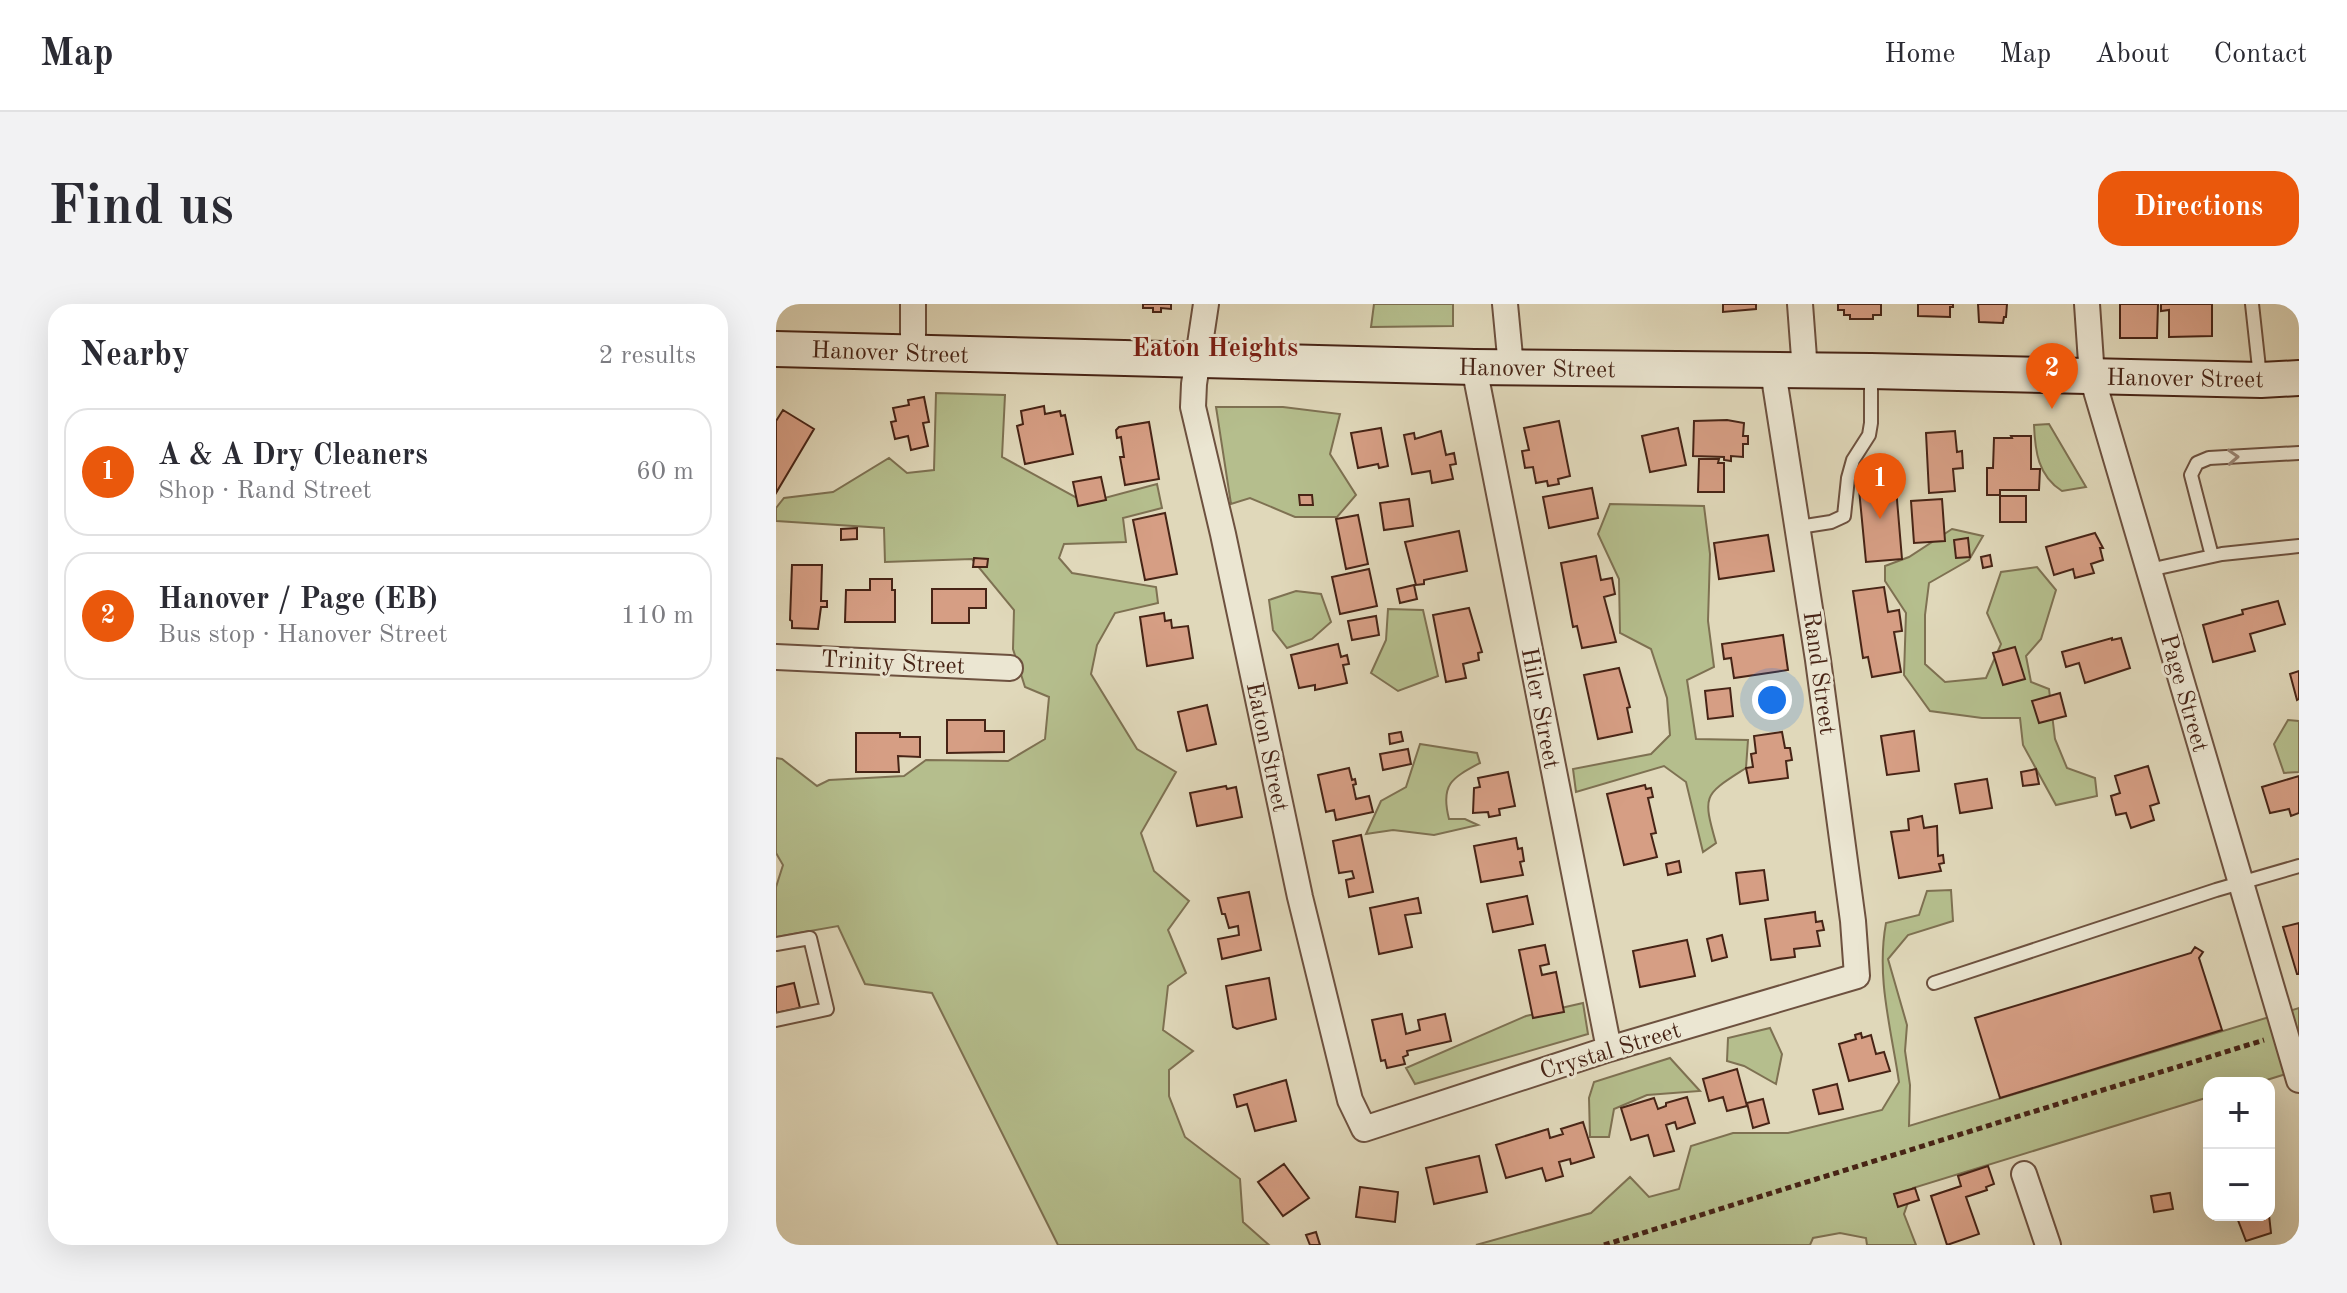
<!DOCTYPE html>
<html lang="en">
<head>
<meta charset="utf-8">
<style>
	body { margin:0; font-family:"Old Standard TT",serif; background:#f2f2f3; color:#2b2b33 }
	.controls { position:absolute; right:24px; bottom:24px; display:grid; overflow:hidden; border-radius:16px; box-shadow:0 8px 32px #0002 }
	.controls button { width:72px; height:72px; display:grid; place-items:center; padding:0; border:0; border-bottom:2px solid #e1e1e2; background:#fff; color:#2b2b33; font:40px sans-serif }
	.you { position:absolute; left:996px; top:396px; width:28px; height:28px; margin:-20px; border:6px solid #fff; border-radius:50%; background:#1a73e8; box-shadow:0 0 0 12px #1a73e833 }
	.badge { display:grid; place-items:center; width:52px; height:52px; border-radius:50%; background:#ea580c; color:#fff; font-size:26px; font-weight:700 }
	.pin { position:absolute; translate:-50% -66px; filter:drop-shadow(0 2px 4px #0008) }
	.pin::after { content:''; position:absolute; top:42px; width:28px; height:24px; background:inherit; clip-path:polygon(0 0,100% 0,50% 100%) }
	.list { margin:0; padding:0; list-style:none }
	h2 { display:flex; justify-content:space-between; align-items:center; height:104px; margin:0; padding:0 32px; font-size:34px }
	h2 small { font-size:26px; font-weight:400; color:#7c7c81 }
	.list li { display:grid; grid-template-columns:52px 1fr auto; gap:24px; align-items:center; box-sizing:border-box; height:128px; margin:0 16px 16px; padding:0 16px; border:2px solid #e1e1e2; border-radius:24px }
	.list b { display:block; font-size:30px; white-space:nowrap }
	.list p { margin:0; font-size:26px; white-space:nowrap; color:#7c7c81 }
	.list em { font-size:26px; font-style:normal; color:#7c7c81 }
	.map { position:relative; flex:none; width:1523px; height:941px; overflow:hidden; border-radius:24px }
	header { display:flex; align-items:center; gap:48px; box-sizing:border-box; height:112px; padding:0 40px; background:#fff; border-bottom:2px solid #e1e1e2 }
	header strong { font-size:38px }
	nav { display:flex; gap:44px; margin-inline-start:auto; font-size:28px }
	.intro { display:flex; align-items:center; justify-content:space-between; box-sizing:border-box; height:192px; padding:0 48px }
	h1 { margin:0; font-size:56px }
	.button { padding:20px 36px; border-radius:24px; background:#ea580c; color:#fff; font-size:28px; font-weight:700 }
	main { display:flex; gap:48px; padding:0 48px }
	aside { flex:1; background:#fff; border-radius:24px; box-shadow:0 8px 32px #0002 }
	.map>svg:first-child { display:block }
	.green { fill:#b5be8d; stroke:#7e7152; stroke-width:2 }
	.building { fill:#d69e84; stroke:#472416; stroke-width:2 }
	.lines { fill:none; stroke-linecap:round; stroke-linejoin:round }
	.lane-casing { stroke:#6d513f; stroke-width:16 }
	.street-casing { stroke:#6d513f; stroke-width:28 }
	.secondary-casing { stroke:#472416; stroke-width:38 }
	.path { stroke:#472416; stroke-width:5; stroke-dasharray:6 4; stroke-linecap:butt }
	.lane { stroke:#ebe6d2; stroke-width:12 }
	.street { stroke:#ebe6d2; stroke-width:24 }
	.secondary { stroke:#ebe6d2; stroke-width:34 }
	.oneway { stroke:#998574 }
	.labels { text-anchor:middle; stroke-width:6; stroke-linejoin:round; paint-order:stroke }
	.street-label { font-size:24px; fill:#472416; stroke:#ebe6d2 }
	.neighbourhood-label { font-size:26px; font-weight:bold; fill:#7a1f14; stroke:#ebe6d2 }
</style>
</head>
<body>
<header>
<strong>Map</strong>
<nav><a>Home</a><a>Map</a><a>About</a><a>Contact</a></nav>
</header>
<div class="intro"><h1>Find us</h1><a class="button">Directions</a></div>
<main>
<aside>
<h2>Nearby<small>2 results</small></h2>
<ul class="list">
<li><span class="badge">1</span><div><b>A &amp; A Dry Cleaners</b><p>Shop · Rand Street</p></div><em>60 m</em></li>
<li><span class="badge">2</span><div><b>Hanover / Page (EB)</b><p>Bus stop · Hanover Street</p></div><em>110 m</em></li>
</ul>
</aside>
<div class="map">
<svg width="1523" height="941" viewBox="0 0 1523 941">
	<rect width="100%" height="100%" fill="#e0d8ba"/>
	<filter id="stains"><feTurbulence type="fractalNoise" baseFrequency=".0025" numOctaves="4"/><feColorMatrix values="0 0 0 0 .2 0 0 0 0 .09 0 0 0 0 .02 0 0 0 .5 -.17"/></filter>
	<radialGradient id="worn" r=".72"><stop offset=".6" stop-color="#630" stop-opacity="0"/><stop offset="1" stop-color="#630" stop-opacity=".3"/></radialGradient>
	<path class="green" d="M 598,0 L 677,0 L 677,22 L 595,23 Z
		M 160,89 L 229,91 L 226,153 L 310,199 L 381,180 L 386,204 L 347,214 L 350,238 L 288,240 L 283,254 L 296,269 L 380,283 L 382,299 L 339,309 L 321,341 L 315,370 L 361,445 L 400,468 L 365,529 L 378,567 L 413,597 L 392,626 L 410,669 L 392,682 L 387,726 L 417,747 L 393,766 L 393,792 L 409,833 L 464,875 L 467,918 L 493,941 L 282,941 L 156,689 L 89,680 L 62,622 L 0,633 L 0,583 L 7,561 L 0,549 L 0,454 L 6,455 L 41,482 L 53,476 L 128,472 L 150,456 L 232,457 L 269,435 L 273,393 L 249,383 L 237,345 L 238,306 L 196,255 L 109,258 L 108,224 L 0,217 L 0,204 L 8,194 L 57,188 L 113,154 L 131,169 L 158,166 Z
		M 440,103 L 507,103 L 564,110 L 554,150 L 580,191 L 561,213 L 519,213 L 474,194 L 455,200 Z
		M 1273,120 L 1310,183 L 1286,187 C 1262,172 1259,147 1258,121 Z
		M 834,200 L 928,202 L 934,250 L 932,317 L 938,363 L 911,376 L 920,435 L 972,436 L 970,464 C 928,491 926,490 940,539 L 927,548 L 910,478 L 888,462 L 800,488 L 797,465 L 875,450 L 894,431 L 891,394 L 875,345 L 844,329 L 843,275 L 822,230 Z
		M 1176,225 L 1207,232 L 1193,256 L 1153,279 L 1149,311 L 1149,360 L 1169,378 L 1210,374 L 1225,340 L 1211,309 L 1225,268 L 1261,263 L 1280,286 L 1265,335 L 1250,352 L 1255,378 L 1273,385 L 1279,435 L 1291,464 L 1319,474 L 1321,492 L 1280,501 L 1247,441 L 1244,414 L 1206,414 L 1154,407 L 1128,371 L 1130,309 L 1109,277 L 1109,262 L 1133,253 Z
		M 520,287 L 545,290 L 555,318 L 536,335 L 511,344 L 497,326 L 493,296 Z
		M 612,305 L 647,306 L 662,372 L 622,387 L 595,369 L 610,336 Z
		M 1512,416 L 1523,417 L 1523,468 L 1508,469 L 1498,440 Z
		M 644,440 L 701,449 L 704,459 C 676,474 664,480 673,515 L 689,515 L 702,521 L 658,531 L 617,526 L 590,530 L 605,497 L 630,483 Z
		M 1175,586 L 1177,617 L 1132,631 L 1112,655 L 1131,721 L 1129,747 L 1134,781 L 1133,822 L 1523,704 L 1523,766 L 1481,779 L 1433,779 L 1433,793 L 1137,884 L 1128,910 L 1140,941 L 1091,941 L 1090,934 L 1064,929 L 1037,934 L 1034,941 L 700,941 L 815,909 L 854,873 L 873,893 L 903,885 L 915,842 L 957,829 L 1012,829 L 1106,806 L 1123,778 C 1115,724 1100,673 1110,619 L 1143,611 L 1151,587 Z
		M 807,699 L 812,730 L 639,780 L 630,764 L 750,712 Z
		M 994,724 L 1006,750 L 1000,780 L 968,762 L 951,757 L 952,734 Z
		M 894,754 L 924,787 L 871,791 L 838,805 L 833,833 L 814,833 L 813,794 L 818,778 Z"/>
	<path class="building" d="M 367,0 L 395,0 L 395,5 L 385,4 L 385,8 L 377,8 L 377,4 L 367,4 Z
		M 947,0 L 980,0 L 980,5 L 947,8 Z
		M 1062,0 L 1105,0 L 1105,11 L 1097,11 L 1097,15 L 1074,15 L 1074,11 L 1068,11 L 1068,6 L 1062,6 Z
		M 1142,0 L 1177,0 L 1177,3 L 1174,3 L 1174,13 L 1142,12 Z
		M 1202,0 L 1231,0 L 1230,13 L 1228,13 L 1227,19 L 1203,18 Z
		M 1344,0 L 1382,0 L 1381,34 L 1344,34 Z
		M 1385,0 L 1436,0 L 1436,32 L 1393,33 L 1393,6 L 1385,7 Z
		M 148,93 L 153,118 L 147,119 L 152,142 L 135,146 L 132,132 L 119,135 L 115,118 L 120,117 L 117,104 L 133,101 L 132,96 Z
		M 268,102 L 269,110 L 284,107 L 285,112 L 289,111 L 297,150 L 249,160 L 241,122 L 247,120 L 245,107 Z
		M 7,106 L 38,125 L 0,189 L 0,117 Z
		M 951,116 L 968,119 L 967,132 L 972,132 L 972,140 L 967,140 L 967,153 L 955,152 L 955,157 L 948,156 L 948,153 L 917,152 L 918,117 Z
		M 783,117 L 794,172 L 782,175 L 783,180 L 772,182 L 771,177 L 760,179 L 757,163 L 749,164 L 746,147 L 753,146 L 748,124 Z
		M 373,118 L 383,175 L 349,181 L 344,153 L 348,153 L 345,133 L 341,134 L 340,126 L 343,123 Z
		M 605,124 L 612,162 L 603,164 L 602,160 L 582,164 L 575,129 Z
		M 902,124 L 910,161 L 874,168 L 866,132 Z
		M 665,127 L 670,151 L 678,149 L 680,160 L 674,161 L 677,175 L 656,179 L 654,167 L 636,170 L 628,131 L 638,129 L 639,135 Z
		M 1179,127 L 1181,148 L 1186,147 L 1187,164 L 1177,165 L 1179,187 L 1153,189 L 1150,129 Z
		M 1235,132 L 1255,132 L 1255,165 L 1264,165 L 1263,186 L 1224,186 L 1224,191 L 1211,191 L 1211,164 L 1217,164 L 1218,134 L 1236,134 Z
		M 923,155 L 943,155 L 942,159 L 948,159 L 948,188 L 922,188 Z
		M 1119,172 L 1126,255 L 1090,258 L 1082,175 Z
		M 325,173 L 330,196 L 302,202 L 297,178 Z
		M 816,184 L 822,214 L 773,224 L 767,193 Z
		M 523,191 L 536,191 L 537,201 L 524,201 Z
		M 1224,192 L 1250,192 L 1250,218 L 1224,218 Z
		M 633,195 L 637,222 L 608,226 L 604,199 Z
		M 1166,195 L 1169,237 L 1138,239 L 1135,197 Z
		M 389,209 L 401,270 L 369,276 L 357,216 Z
		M 582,211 L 592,260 L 570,265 L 560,215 Z
		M 81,224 L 81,235 L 65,236 L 65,225 Z
		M 683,227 L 691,267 L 648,276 L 648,280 L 640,281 L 629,238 Z
		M 1319,229 L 1327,244 L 1324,244 L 1327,256 L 1315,260 L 1318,269 L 1299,274 L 1297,265 L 1278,271 L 1270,243 Z
		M 992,231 L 998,267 L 943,275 L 938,239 Z
		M 1192,234 L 1194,253 L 1180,254 L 1178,236 Z
		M 1214,251 L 1216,262 L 1207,264 L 1205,253 Z
		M 820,252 L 825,276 L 836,274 L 839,290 L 828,293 L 840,338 L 806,344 L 801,322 L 797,323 L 785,259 Z
		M 198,254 L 212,255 L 211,263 L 197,263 Z
		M 16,261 L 46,261 L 45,297 L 51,297 L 51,303 L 45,303 L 42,325 L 16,324 L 16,317 L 14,316 Z
		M 593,265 L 601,302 L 564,310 L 556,273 Z
		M 94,275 L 116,275 L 116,286 L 119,286 L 119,318 L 69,318 L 70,286 L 94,286 Z
		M 638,281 L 641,295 L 624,299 L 621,285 Z
		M 1108,283 L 1112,308 L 1123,306 L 1126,327 L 1118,328 L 1125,368 L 1096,373 L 1092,353 L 1087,354 L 1077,287 Z
		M 156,285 L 210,285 L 210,304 L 193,304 L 193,319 L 156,319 Z
		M 1502,297 L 1509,320 L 1474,330 L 1479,347 L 1437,358 L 1427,321 L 1467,310 L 1466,306 Z
		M 693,304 L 706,348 L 702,349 L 703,356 L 687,360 L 690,374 L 670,378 L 657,311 Z
		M 388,309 L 389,317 L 395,316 L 396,324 L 412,322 L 417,354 L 371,362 L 364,313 Z
		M 600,312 L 603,331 L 576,336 L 572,317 Z
		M 1007,331 L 1012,366 L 958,374 L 955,354 L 948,355 L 946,340 Z
		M 1336,334 L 1336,336 L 1345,334 L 1354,364 L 1309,379 L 1303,359 L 1290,363 L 1286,348 Z
		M 562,340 L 565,353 L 571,351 L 573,360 L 567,361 L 571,379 L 539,386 L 539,381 L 523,384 L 515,351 Z
		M 1239,343 L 1249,375 L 1227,381 L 1217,349 Z
		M 843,364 L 854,403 L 851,404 L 856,428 L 822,435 L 808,371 Z
		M 1523,367 L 1523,395 L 1521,396 L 1514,370 Z
		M 954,384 L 957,412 L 932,415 L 929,387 Z
		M 1284,389 L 1290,412 L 1263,419 L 1256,397 Z
		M 431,401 L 440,440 L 411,447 L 402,408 Z
		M 171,416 L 209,416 L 209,427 L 228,427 L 228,448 L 171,449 Z
		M 1138,427 L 1143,467 L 1111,471 L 1105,432 Z
		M 625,428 L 627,437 L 614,440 L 613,430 Z
		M 1006,428 L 1009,444 L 1014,444 L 1016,456 L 1010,457 L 1012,474 L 973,479 L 970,464 L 977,463 L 975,450 L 980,449 L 978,432 Z
		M 80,429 L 124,429 L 124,433 L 144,433 L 144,453 L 122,452 L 123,468 L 80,468 Z
		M 632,445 L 635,460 L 607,466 L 604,450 Z
		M 1372,462 L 1383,499 L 1374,502 L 1378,516 L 1355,524 L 1350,509 L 1340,511 L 1335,492 L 1344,489 L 1339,472 Z
		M 573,464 L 576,476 L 579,475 L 580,480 L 577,481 L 580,495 L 593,492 L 597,508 L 560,516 L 558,506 L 550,508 L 542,471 Z
		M 1260,465 L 1263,480 L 1247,482 L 1245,468 Z
		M 732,468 L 739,502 L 723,505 L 724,511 L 713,513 L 712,508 L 697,509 L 698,484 L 704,483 L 702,474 Z
		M 1523,472 L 1523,509 L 1515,512 L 1513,505 L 1494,509 L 1486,483 Z
		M 1211,475 L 1216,504 L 1184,509 L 1179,480 Z
		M 869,481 L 870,485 L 875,484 L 877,493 L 872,494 L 880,529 L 875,530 L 881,553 L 848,561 L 831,490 Z
		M 450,482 L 451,485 L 460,483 L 466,513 L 421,522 L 414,489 Z
		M 1146,512 L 1148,524 L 1161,522 L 1162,552 L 1167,551 L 1168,559 L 1163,560 L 1165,567 L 1123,574 L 1115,528 L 1133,526 L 1132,515 Z
		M 585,531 L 597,588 L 573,593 L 570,576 L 578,574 L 576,567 L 563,569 L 557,537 Z
		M 740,534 L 742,545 L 746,544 L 748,557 L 744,558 L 747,571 L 705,578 L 698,542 Z
		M 903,557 L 905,568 L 892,571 L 890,560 Z
		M 988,566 L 992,596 L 964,600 L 960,569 Z
		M 473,588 L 485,646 L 446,655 L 442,635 L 463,631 L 462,622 L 453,624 L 449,610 L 446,610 L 442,594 Z
		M 751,592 L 757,620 L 717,628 L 711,600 Z
		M 642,594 L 645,609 L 629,611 L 636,643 L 603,650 L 594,604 Z
		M 1039,608 L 1040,618 L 1046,617 L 1048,626 L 1041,627 L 1044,642 L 1018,645 L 1019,653 L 995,656 L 989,615 Z
		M 1523,619 L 1523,670 L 1521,670 L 1507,623 Z
		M 946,631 L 951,653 L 936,657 L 931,635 Z
		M 911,636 L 919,672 L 864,683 L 857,647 Z
		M 769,641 L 773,660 L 764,662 L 766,671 L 780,668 L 788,708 L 757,714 L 743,646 Z
		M 1419,643 L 1427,648 L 1423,654 L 1446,726 L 1224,794 L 1199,714 L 1415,649 Z
		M 493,674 L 500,715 L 461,725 L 457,723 L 450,682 Z
		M 18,679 L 24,704 L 0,709 L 0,683 Z
		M 626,710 L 630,730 L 644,726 L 642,716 L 669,710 L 675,737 L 631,747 L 632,751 L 627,753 L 629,760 L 611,764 L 609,756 L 605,757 L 596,716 Z
		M 1085,729 L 1086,734 L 1095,731 L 1100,750 L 1108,748 L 1114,767 L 1073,777 L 1063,740 L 1080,735 L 1079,731 Z
		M 961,765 L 971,802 L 951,807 L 947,793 L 933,797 L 927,775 Z
		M 510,776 L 520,817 L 479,827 L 471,800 L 461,803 L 458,791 Z
		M 1061,780 L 1067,805 L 1043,810 L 1037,786 Z
		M 911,793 L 919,819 L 901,825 L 899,818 L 890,821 L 898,847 L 878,852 L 872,831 L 855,836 L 845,804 L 878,794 L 882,805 L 890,802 L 890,799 Z
		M 987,795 L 993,819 L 977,824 L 971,799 Z
		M 807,818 L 818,853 L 795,860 L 794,855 L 783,858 L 787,872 L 770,877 L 766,864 L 730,874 L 720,841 L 772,825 L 774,834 L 787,830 L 785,825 Z
		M 703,852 L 711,888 L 658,900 L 650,864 Z
		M 508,860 L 533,894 L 507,912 L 482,878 Z
		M 1212,862 L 1218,880 L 1210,883 L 1211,886 L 1190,893 L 1203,930 L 1171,941 L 1155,892 L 1185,882 L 1182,872 Z
		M 584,883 L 622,888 L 619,918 L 580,913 Z
		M 1139,884 L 1143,896 L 1122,903 L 1118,890 Z
		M 1394,889 L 1397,905 L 1378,908 L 1375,892 Z
		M 1460,911 L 1493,911 L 1495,929 L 1470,937 Z
		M 540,928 L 544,941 L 534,941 L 530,931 Z"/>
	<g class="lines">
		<g class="lane-casing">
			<path id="lane" d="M 1476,0 L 1484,73
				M 1023,223 L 1055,218 L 1068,212 L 1072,174 L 1077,156 L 1093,131 L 1095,119 L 1095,68
				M 1436,252 L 1415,171 L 1421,159 L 1433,154 L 1523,149
				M 1373,266 L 1446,250 L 1523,242
				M 0,640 L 34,634 L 51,705 L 0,716
				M 1158,679 L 1440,586 L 1523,562"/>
		</g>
		<g class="street-casing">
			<path id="street" d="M 430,0 L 418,80 L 417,103 L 447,230 L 524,593 L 574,796 L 588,825 L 833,745 L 1081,672 L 1077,617 L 1042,356 L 997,67
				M 729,0 L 735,63
				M 1024,0 L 1029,67
				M 1311,0 L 1316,73 L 1523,776
				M 137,49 L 137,0
				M 698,63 L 833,745
				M 0,353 L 234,364
				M 1248,870 L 1272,941"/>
		</g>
		<g class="secondary-casing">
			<path id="secondary" d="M 0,45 L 698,63 L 1095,67 L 1485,76 L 1523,74"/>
		</g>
		<path class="path" d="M 828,941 L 1488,736"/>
		<use href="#lane" class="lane"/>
		<use href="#street" class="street"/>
		<use href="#secondary" class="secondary"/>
	</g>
	<defs><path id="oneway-chevron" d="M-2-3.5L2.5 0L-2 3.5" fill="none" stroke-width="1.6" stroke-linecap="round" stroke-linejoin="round" transform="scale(2)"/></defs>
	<use class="oneway" href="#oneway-chevron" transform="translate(1457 153) rotate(-3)"/>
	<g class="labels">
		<g class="street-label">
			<text transform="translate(114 48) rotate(2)" y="8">Hanover Street</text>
			<text transform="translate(761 64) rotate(1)" y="8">Hanover Street</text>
			<text transform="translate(1409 74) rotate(1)" y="8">Hanover Street</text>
			<text transform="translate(117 358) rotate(3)" y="8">Trinity Street</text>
			<text transform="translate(1044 369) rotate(82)" y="8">Rand Street</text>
			<text transform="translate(1409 389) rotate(74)" y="8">Page Street</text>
			<text transform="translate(765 404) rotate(79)" y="8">Hiler Street</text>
			<text transform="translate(492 443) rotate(78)" y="8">Eaton Street</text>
			<text transform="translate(834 746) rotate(-17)" y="8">Crystal Street</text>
		</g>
		<g class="neighbourhood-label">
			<text x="439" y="52">Eaton Heights</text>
		</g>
	</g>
	<rect width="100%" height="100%" filter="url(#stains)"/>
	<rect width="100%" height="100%" fill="url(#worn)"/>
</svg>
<div class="controls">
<button>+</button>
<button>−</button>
</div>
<div class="you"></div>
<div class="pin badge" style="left:1104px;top:215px">1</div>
<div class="pin badge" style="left:1276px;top:105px">2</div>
</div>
</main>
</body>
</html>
